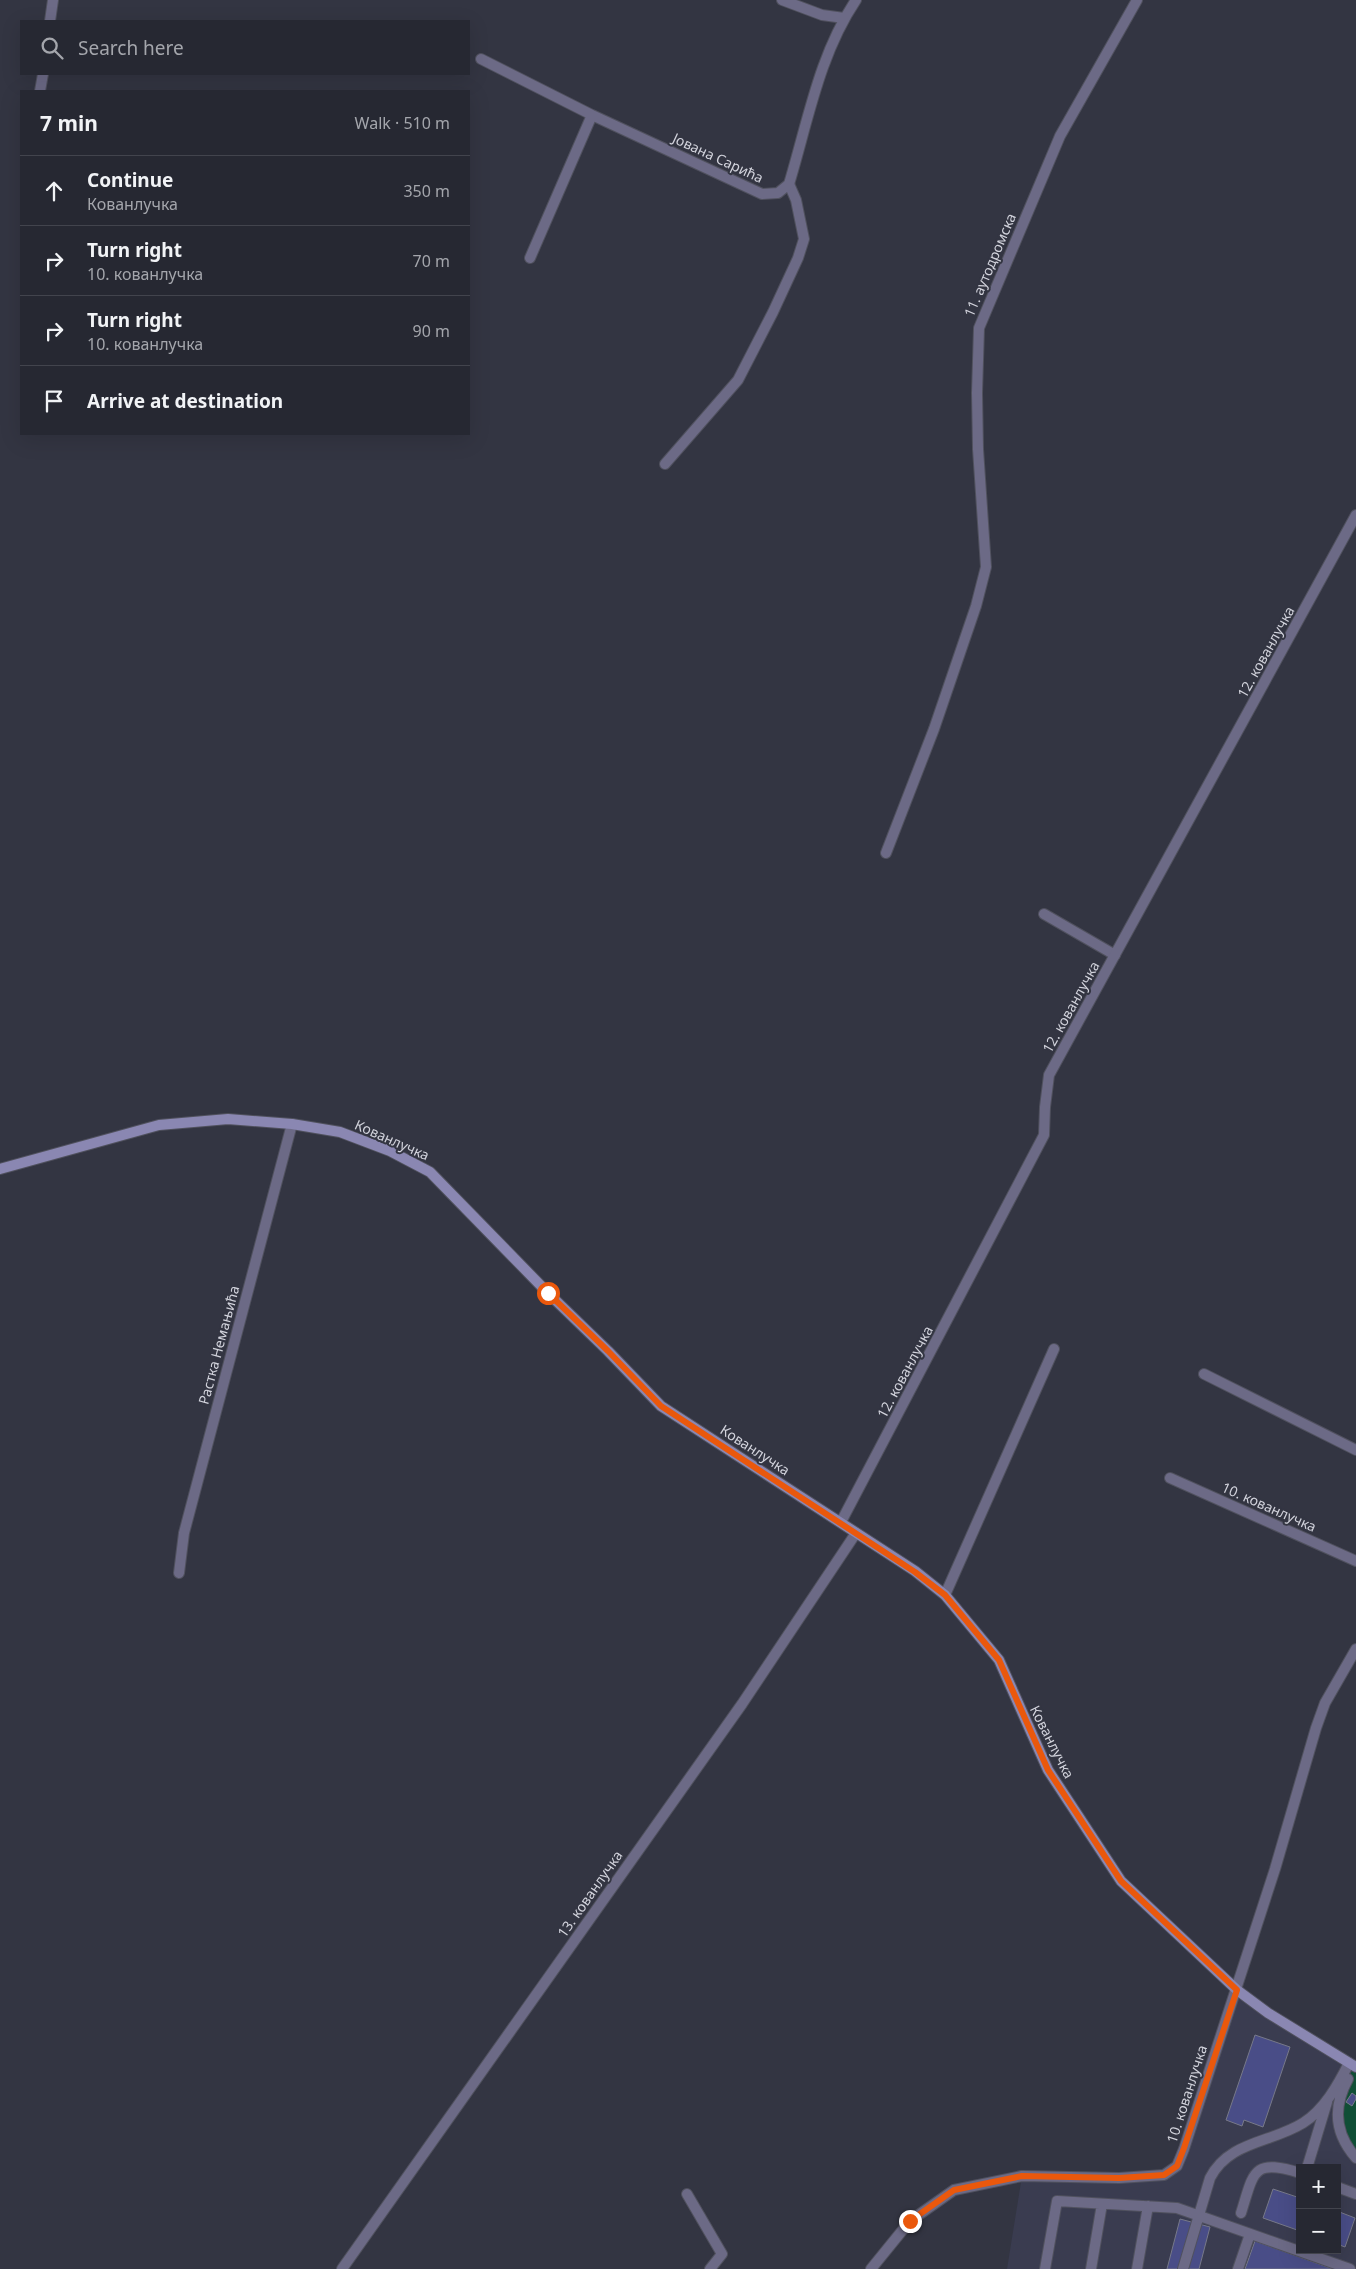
<!DOCTYPE html>
<html lang="en">
<head>
<meta charset="utf-8">
<style>
	body { margin:0; font-family:"Noto Sans",sans-serif; background:#2e303a; color:#f1f3f6 }
	.controls { position:absolute; right:15px; bottom:15px; display:grid; overflow:hidden; border-radius:0px; box-shadow:0 5px 20px #0002 }
	.controls button { width:45px; height:45px; display:grid; place-items:center; padding:0; border:0; border-bottom:1px solid #42444d; background:#262832; color:#f1f3f6; font:25px sans-serif }
	.stop { position:absolute; width:15px; height:15px; margin:-11px; border:4px solid #ea580c; border-radius:50%; background:#fff }
	.stop.end { background:#ea580c; border-color:#fff; box-shadow:0 1px 5px #0008 }
	.list { margin:0; padding:0; list-style:none }
	h2 { display:flex; justify-content:space-between; align-items:center; height:65px; margin:0; padding:0 20px; font-size:21px }
	h2 small { font-size:16px; font-weight:400; color:#a4a6ac }
	.list li { display:grid; grid-template-columns:32px 1fr auto; gap:15px; align-items:center; box-sizing:border-box; height:70px; padding:0 20px; border-top:1px solid #42444d }
	.list b { display:block; font-size:19px; white-space:nowrap }
	.list p { margin:0; font-size:16px; white-space:nowrap; color:#a4a6ac }
	.list em { font-size:16px; font-style:normal; color:#a4a6ac }
	.icon { flex:none; width:28px; height:28px; fill:none; stroke:currentColor; stroke-width:2; stroke-linecap:round; stroke-linejoin:round }
	.map { position:relative; flex:none; width:1356px; height:2269px; overflow:hidden }
	.search { position:absolute; background:#262832; box-shadow:0 5px 20px #0002; left:20px; top:20px; width:450px; height:55px; display:flex; align-items:center; gap:12px; box-sizing:border-box; padding:0 18px; border-radius:0px; color:#a4a6ac; font-size:19px }
	.panel { position:absolute; background:#262832; box-shadow:0 5px 20px #0002; left:20px; top:90px; width:450px; height:345px; border-radius:0px }
	.map>svg:first-child { display:block }
	.built { fill:#3a3c50; fill-rule:evenodd }
	.green { fill:#104e36 }
	.building { fill:#494d87; stroke:#777989 }
	.lines { fill:none; stroke-linecap:round; stroke-linejoin:round }
	.lane-casing { stroke:#50515e; stroke-width:12 }
	.street-casing { stroke:#50515e; stroke-width:12 }
	.secondary-casing { stroke:#50515e; stroke-width:12 }
	.lane { stroke:#6c6a86; stroke-width:10 }
	.street { stroke:#6c6a86; stroke-width:10 }
	.secondary { stroke:#8a87b2; stroke-width:10 }
	.route { stroke:#ea580c; stroke-width:6 }
	.labels { text-anchor:middle; stroke-width:4; stroke-linejoin:round; paint-order:stroke }
	.street-label { font-size:14px; fill:#d2d3dc; stroke:#333542 }
</style>
</head>
<body>
<div class="map">
<svg width="1356" height="2269" viewBox="0 0 1356 2269">
	<rect width="100%" height="100%" fill="#333542"/>
	<path class="built" d="M 1237,1990 L 1356,2067 L 1356,2269 L 1007,2269 L 1022,2176 L 1164,2175 L 1177,2166 ZM 1300,2168 L 1337,2168 L 1337,2250 L 1300,2250 Z"/>
	<path class="green" d="M 1355,2066 L 1356,2067 L 1356,2158 L 1338,2125 L 1345,2083 Z"/>
	<path class="building" d="M 1255,2035 L 1290,2047 L 1263,2127 L 1244,2120 L 1242,2126 L 1226,2120 Z
		M 1352,2093 L 1356,2096 L 1356,2099 L 1352,2106 L 1346,2102 Z
		M 1273,2189 L 1300,2198 L 1300,2231 L 1263,2218 Z
		M 1337,2211 L 1355,2218 L 1345,2247 L 1337,2244 Z
		M 1180,2219 L 1210,2227 L 1199,2269 L 1167,2269 Z
		M 1255,2241 L 1333,2269 L 1245,2269 Z"/>
	<g class="lines">
		<g class="lane-casing">
			<path id="lane" d="M 665,464 L 738,380 L 773,312 L 798,258 L 804,239 L 796,200 L 789,184
				M 1044,914 L 1115,955
				M 1348,2079 C 1332,2108 1335,2134 1356,2158
				M 1307,2168 L 1327,2102
				M 1337,2187 L 1356,2194
				M 1241,2213 C 1254,2172 1252,2158 1300,2173
				M 1045,2269 L 1057,2201 L 1177,2208 L 1350,2269
				M 1091,2269 L 1102,2204
				M 1137,2269 L 1148,2206
				M 1183,2269 L 1210,2178 C 1229,2141 1271,2143 1303,2123 C 1324,2110 1338,2085 1349,2063
				M 1238,2269 L 1250,2234"/>
		</g>
		<g class="street-casing">
			<path id="street" d="M 782,0 L 822,15 L 844,18
				M 50,21 L 53,0
				M 481,59 L 592,115 L 762,194 L 778,193 L 789,184 C 808,121 819,55 856,0
				M 40,91 L 43,74
				M 530,258 L 592,115
				M 886,853 L 934,729 L 976,606 L 986,567 L 978,449 L 977,393 L 979,328 L 1060,136 L 1137,0
				M 1204,1374 L 1356,1450
				M 1170,1478 L 1356,1561
				M 841,1522 L 1044,1135 L 1045,1107 L 1049,1075 L 1356,515
				M 179,1573 L 184,1533 L 292,1124
				M 945,1595 L 1054,1349
				M 687,2194 L 722,2254 L 710,2269
				M 342,2269 L 742,1704 L 856,1533
				M 871,2269 L 910,2221 L 954,2190 L 1022,2176 L 1119,2178 L 1164,2175 L 1177,2166 L 1184,2149 L 1275,1869 L 1316,1728 L 1325,1703 L 1356,1649"/>
		</g>
		<g class="secondary-casing">
			<path id="secondary" d="M 0,1169 L 159,1125 L 228,1119 L 292,1124 L 340,1132 L 390,1151 L 430,1172 L 548,1293 L 608,1351 L 661,1406 L 915,1571 L 945,1595 L 999,1660 L 1048,1770 L 1121,1881 L 1237,1990 L 1268,2013 L 1356,2067"/>
		</g>
		<use href="#lane" class="lane"/>
		<use href="#street" class="street"/>
		<use href="#secondary" class="secondary"/>
	</g>
	<g class="lines">
		<path class="route" d="M 548,1293 L 608,1351 L 661,1406 L 915,1572 L 945,1595 L 999,1660 L 1048,1770 L 1121,1881 L 1237,1990 L 1184,2148 L 1177,2166 L 1164,2175 L 1119,2178 L 1022,2176 L 954,2190 L 910,2221"/>
	</g>
	<g class="labels">
		<g class="street-label">
			<text transform="translate(718 158) rotate(25)" y="5">Јована Сарића</text>
			<text transform="translate(990 265) rotate(-67)" y="5">11. аутодромска</text>
			<text transform="translate(1266 652) rotate(-61)" y="5">12. кованлучка</text>
			<text transform="translate(1071 1007) rotate(-61)" y="5">12. кованлучка</text>
			<text transform="translate(392 1140) rotate(24)" y="5">Кованлучка</text>
			<text transform="translate(219 1345) rotate(-75)" y="5">Растка Немањића</text>
			<text transform="translate(905 1372) rotate(-62)" y="5">12. кованлучка</text>
			<text transform="translate(755 1450) rotate(33)" y="5">Кованлучка</text>
			<text transform="translate(1269 1507) rotate(24)" y="5">10. кованлучка</text>
			<text transform="translate(1052 1742) rotate(63)" y="5">Кованлучка</text>
			<text transform="translate(590 1894) rotate(-55)" y="5">13. кованлучка</text>
			<text transform="translate(1187 2094) rotate(-72)" y="5">10. кованлучка</text>
		</g>
	</g>
</svg>
<div class="controls">
<button>+</button>
<button>−</button>
</div>
<div class="stop" style="left:548px;top:1293px"></div>
<div class="stop end" style="left:910px;top:2221px"></div>
<div class="search"><svg class="icon" aria-label="search" viewBox="0 0 24 24"><circle cx="10" cy="10" r="6"/><path d="M15 15l6 6"/></svg>Search here</div>
<section class="panel">
<h2>7 min<small>Walk · 510 m</small></h2>
<ul class="list">
<li><svg class="icon" aria-label="ahead" viewBox="0 0 24 24"><path d="M12 20V5M6 11l6-6 6 6"/></svg><div><b>Continue</b><p>Кованлучка</p></div><em>350 m</em></li>
<li><svg class="icon" aria-label="right" viewBox="0 0 24 24"><path d="M7 20v-9h11M14 6l5 5-5 5"/></svg><div><b>Turn right</b><p>10. кованлучка</p></div><em>70 m</em></li>
<li><svg class="icon" aria-label="right" viewBox="0 0 24 24"><path d="M7 20v-9h11M14 6l5 5-5 5"/></svg><div><b>Turn right</b><p>10. кованлучка</p></div><em>90 m</em></li>
<li><svg class="icon" aria-label="arrive" viewBox="0 0 24 24"><path d="M6 21V4h12l-3 4 3 4H6"/></svg><div><b>Arrive at destination</b></div></li>
</ul>
</section>
</div>
</body>
</html>
